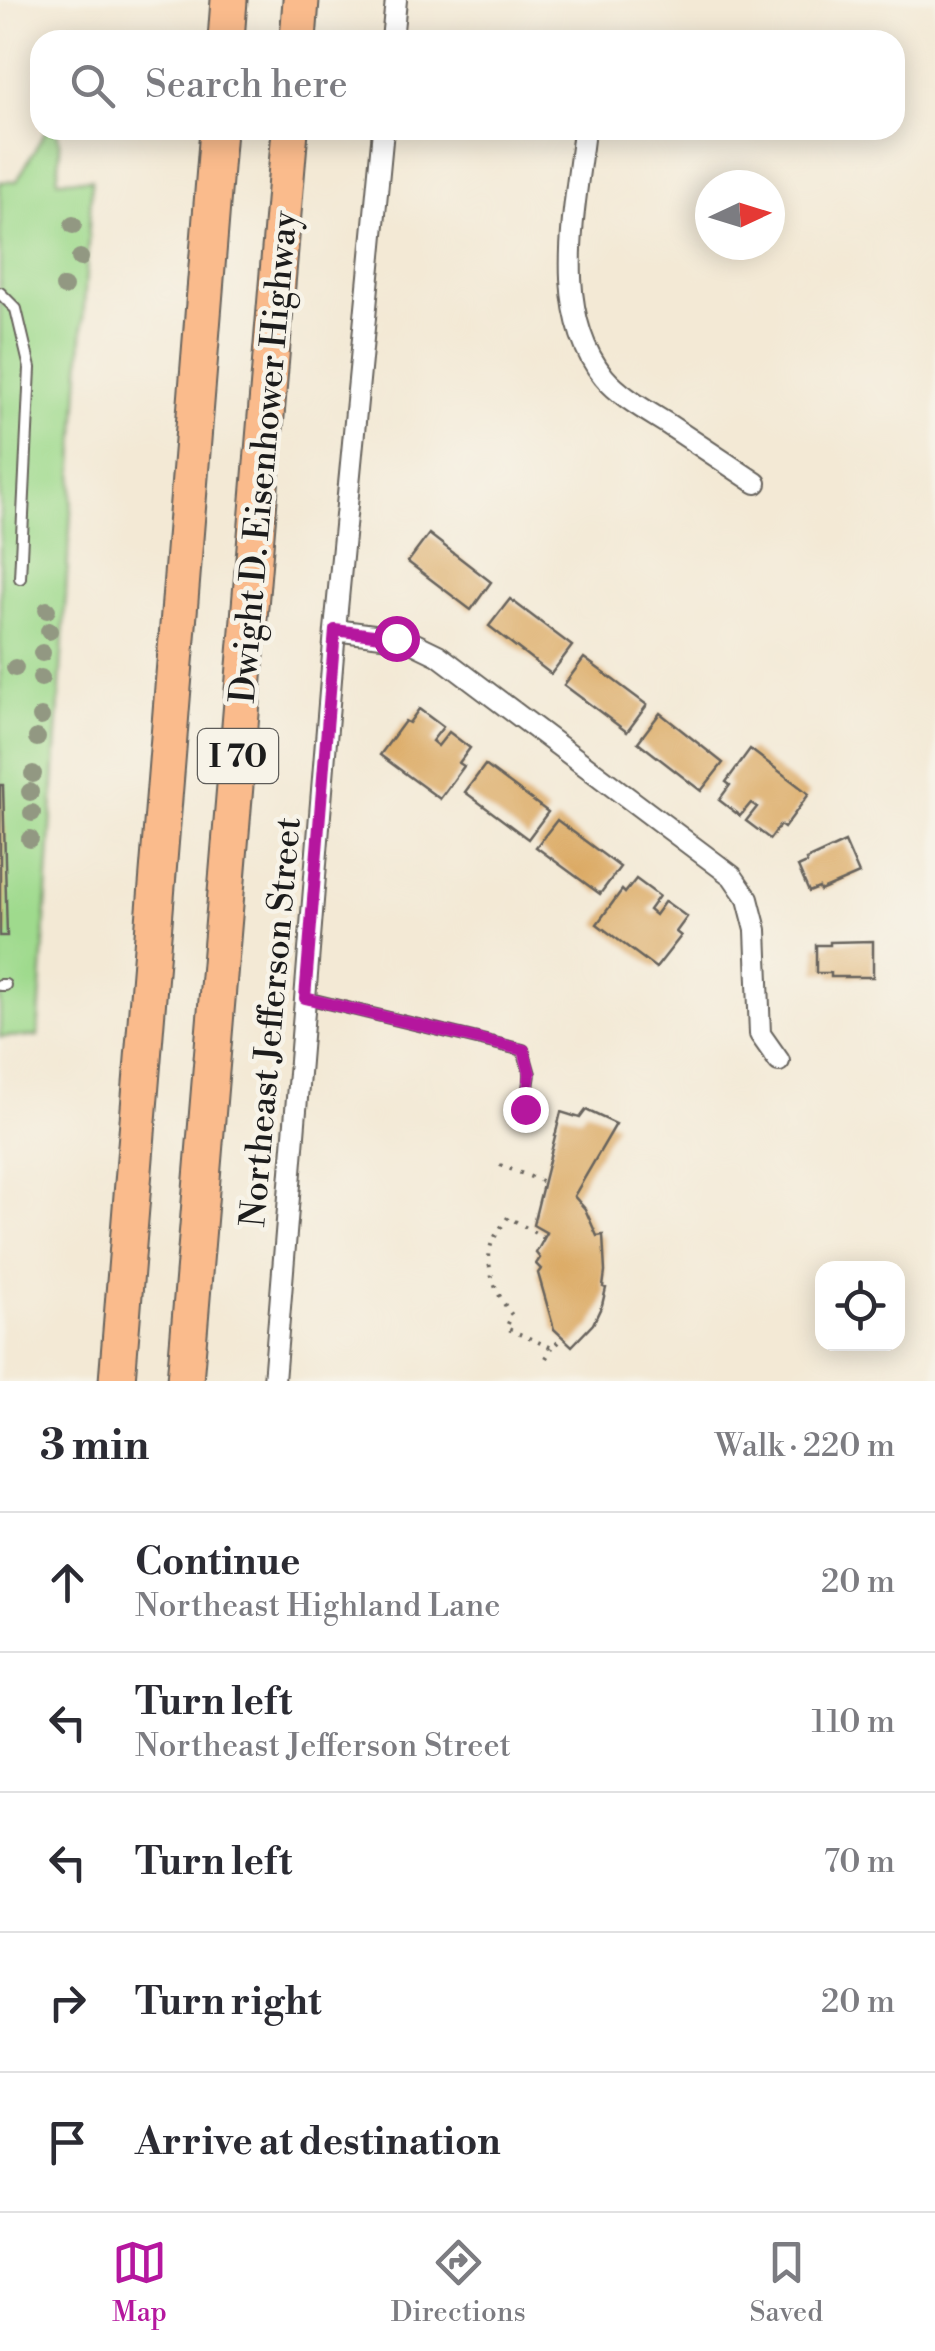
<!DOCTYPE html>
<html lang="en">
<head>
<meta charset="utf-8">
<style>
	body { margin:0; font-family:"Libre Bodoni",serif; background:#f7f7f7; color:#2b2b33 }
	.controls { position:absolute; right:30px; bottom:30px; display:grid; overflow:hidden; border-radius:20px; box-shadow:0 5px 25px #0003 }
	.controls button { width:90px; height:90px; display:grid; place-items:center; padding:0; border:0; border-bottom:2px solid #e1e1e2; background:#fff; color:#2b2b33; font:50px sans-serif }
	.compass { position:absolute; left:695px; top:170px; width:90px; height:90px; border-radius:50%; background:#fff; box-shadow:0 5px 25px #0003; rotate:86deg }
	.stop { position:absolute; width:30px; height:30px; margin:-22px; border:8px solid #b5179e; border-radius:50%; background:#fff }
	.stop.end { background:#b5179e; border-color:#fff; box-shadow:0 2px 10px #0008 }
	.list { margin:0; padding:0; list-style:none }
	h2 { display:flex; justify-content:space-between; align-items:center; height:130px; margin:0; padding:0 40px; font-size:42px }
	h2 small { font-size:32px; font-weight:400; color:#7c7c81 }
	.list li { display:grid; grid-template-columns:65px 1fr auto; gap:30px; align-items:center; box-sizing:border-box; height:140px; padding:0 40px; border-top:2px solid #e1e1e2 }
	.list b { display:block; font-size:38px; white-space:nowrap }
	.list p { margin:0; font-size:32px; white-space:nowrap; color:#7c7c81 }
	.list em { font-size:32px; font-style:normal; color:#7c7c81 }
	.icon { flex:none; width:55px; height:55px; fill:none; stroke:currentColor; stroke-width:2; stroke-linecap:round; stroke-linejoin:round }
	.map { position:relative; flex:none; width:935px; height:1381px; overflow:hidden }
	.search { position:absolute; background:#fff; box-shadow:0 5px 25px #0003; left:30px; right:30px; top:30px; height:110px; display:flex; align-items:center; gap:25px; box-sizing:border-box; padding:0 35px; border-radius:30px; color:#7c7c81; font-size:38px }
	.sheet { height:830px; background:#fff }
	nav { display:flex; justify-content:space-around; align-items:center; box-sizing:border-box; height:140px; border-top:2px solid #e1e1e2; background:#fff; font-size:28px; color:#7c7c81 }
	nav a { display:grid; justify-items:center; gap:5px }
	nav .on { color:#b5179e }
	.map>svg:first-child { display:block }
	.green { fill:#9fda8d; stroke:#5e7b54; stroke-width:2.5 }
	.building { fill:#dba962 }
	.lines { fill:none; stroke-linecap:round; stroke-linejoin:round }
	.service-casing { stroke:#67645d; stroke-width:14 }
	.minor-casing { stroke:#67645d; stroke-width:24 }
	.motorway-casing { stroke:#67645d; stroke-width:39 }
	.path { stroke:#67645d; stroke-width:4; stroke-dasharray:2.5 8; stroke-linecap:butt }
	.service { stroke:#fff; stroke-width:10 }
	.minor { stroke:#fff; stroke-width:20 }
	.motorway { stroke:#fabb8c; stroke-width:35 }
	.tree { fill:#929882 }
	.route { stroke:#b5179e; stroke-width:12 }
	.labels { text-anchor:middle; stroke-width:9; stroke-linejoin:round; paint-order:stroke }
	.shield { fill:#f7f3e8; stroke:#5e5c59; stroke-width:2.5 }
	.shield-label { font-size:32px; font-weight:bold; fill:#1c1c1c }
	.street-label { font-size:35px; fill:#1c1c1c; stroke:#f7f3e8 }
</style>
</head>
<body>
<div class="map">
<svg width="935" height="1381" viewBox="0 0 935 1381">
	<rect width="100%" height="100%" fill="#f7f3e8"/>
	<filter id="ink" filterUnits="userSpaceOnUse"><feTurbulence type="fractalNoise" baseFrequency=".01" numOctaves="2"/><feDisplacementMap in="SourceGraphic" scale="20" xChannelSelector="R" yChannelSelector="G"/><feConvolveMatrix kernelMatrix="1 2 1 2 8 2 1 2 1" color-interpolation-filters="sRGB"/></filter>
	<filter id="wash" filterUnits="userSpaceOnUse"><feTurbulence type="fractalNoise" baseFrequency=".0048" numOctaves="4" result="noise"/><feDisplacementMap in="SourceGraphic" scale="40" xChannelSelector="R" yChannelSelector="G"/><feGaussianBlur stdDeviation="2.25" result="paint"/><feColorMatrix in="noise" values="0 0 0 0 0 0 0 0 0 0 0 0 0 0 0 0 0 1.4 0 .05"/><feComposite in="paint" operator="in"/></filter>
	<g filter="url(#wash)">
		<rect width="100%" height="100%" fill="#f3e9d5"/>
		<path class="green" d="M 46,130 L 56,130 C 63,146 59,163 57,180 L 92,179 L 38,1036 L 0,1037 L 0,182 L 17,181 Z"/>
		<g id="blocks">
			<path class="building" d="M 429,534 L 491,582 L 471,610 L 408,562 Z
				M 510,599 L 572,646 L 551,674 L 489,626 Z
				M 584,658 L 647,705 L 627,732 L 564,685 Z
				M 419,709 L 443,727 L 432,741 L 438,746 L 449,732 L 470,748 L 459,763 L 464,766 L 440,799 L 380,755 L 405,721 L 409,723 Z
				M 660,713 L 723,763 L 701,791 L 638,742 Z
				M 750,749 L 809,794 L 784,828 L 780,825 L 770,839 L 746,821 L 757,807 L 751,803 L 740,816 L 719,800 L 730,785 L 726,782 Z
				M 485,765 L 548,812 L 528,839 L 465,792 Z
				M 0,785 L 3,785 L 7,936 L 0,936 Z
				M 557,820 L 620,867 L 600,894 L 536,847 Z
				M 845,842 L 859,874 L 820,891 L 819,888 L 809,892 L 798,867 L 807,863 L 806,860 Z
				M 636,879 L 659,896 L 649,910 L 655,915 L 665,901 L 687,917 L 676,932 L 681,936 L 656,968 L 597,924 L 622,890 L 625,893 Z
				M 873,941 L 873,977 L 831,977 L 831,973 L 816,973 L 816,945 L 830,945 L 830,942 Z
				M 586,1110 L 616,1124 L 574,1196 L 585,1209 L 597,1236 L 603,1235 L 605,1272 L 603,1287 L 606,1288 L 602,1305 L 593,1324 L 572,1346 L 554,1329 L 538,1273 L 541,1269 L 536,1264 L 540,1258 L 536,1253 L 547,1233 L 533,1225 L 561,1112 L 580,1118 Z"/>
		</g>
	</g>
	<g filter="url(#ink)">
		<use href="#blocks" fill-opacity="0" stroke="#67645d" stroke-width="2.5"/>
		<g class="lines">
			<g class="service-casing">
				<path id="service" d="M 0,293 L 16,309 L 30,368 L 20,578
					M 0,985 L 5,985
					M 306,998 L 523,1050 L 530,1074 L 525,1109"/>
			</g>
			<g class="minor-casing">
				<path id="minor" d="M 392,40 L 396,0
					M 584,130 C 576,208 550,310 604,377 C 620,396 645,410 666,423 C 696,443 726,463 756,483
					M 335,630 L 405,639 L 438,655 L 732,876 L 748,899 L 756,930 L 760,1034 L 779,1061
					M 274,1381 L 335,630 L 383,130"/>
			</g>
			<g class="motorway-casing">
				<path id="motorway" d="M 226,40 L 229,0
					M 298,40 L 301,0
					M 117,1381 L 218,130
					M 185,1381 L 290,130"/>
			</g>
			<path class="path" d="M 500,1165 L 544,1182
				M 544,1238 L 508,1217 C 503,1225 494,1236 491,1245 C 484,1269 498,1297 512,1315 L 506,1328 L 552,1348 L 561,1339
				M 546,1358 L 552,1348"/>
			<use href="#service" class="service"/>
			<use href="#minor" class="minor"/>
			<use href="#motorway" class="motorway"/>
		</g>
		<g class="tree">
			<circle cx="73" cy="225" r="9"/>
			<circle cx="80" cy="258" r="9"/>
			<circle cx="64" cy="287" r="9"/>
			<circle cx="47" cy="610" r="9"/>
			<circle cx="49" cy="631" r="9"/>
			<circle cx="42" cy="653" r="9"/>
			<circle cx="15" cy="668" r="9"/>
			<circle cx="41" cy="678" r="9"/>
			<circle cx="41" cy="717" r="9"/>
			<circle cx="37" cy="738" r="9"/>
			<circle cx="33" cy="774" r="9"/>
			<circle cx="30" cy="792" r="9"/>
			<circle cx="32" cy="813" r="9"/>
			<circle cx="30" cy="839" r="9"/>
		</g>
	</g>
	<g class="lines" filter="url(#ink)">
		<path class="route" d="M 396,638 L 335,630 L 305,998 L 524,1050 L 530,1074 L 525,1109"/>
	</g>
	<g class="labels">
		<rect class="shield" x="198" y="729" width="80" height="54" rx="8"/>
		<g class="shield-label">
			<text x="238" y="767">I 70</text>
		</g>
		<g class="street-label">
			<text transform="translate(263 457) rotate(-85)" y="12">Dwight D. Eisenhower Highway</text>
			<text transform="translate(270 1022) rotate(-85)" y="12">Northeast Jefferson Street</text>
		</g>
	</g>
</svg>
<div class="controls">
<button><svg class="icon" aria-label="locate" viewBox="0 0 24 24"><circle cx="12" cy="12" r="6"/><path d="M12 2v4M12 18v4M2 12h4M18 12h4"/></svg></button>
</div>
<svg class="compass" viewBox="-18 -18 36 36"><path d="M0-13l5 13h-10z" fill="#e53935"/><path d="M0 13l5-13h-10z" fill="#7c7c81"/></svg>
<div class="stop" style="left:396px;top:638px"></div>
<div class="stop end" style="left:525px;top:1109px"></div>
<div class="search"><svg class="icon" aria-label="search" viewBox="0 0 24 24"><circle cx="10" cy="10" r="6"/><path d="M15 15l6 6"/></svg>Search here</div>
</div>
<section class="sheet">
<h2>3 min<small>Walk · 220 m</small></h2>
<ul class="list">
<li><svg class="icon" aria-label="ahead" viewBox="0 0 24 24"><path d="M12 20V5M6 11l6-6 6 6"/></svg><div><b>Continue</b><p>Northeast Highland Lane</p></div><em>20 m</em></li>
<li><svg class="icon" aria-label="left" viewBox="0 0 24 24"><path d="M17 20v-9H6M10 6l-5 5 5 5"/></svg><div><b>Turn left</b><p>Northeast Jefferson Street</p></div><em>110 m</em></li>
<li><svg class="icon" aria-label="left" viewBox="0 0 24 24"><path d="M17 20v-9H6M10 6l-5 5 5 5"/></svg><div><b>Turn left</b></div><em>70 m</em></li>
<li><svg class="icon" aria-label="right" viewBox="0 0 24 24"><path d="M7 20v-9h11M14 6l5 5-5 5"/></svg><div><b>Turn right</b></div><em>20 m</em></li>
<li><svg class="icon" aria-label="arrive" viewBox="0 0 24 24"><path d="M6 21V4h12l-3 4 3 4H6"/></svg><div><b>Arrive at destination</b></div></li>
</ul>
</section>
<nav>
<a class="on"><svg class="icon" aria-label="map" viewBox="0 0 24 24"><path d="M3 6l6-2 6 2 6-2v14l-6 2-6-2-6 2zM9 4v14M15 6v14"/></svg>Map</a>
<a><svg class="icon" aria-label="directions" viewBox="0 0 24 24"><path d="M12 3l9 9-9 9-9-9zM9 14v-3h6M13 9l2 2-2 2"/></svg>Directions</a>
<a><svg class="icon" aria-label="saved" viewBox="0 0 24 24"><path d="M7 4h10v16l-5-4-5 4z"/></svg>Saved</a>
</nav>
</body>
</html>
